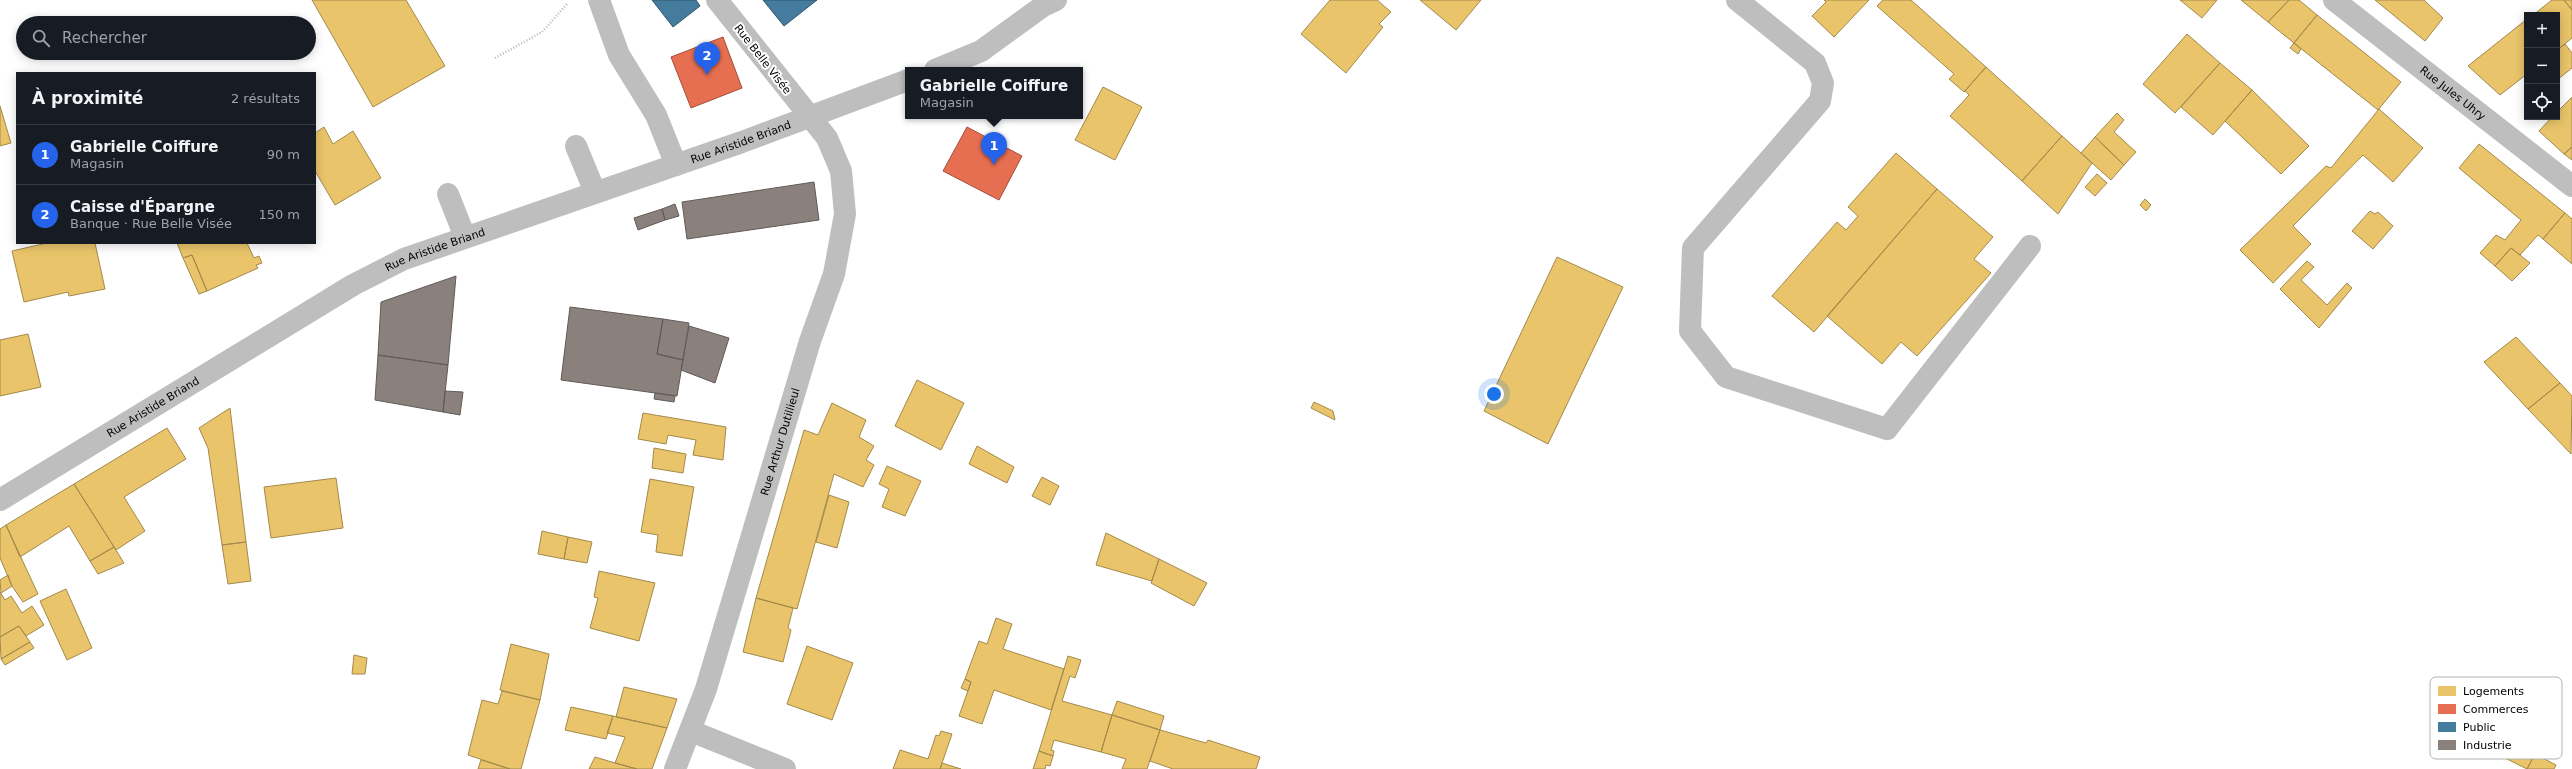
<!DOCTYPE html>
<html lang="fr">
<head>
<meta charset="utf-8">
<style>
	body { margin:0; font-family:"DejaVu Sans",sans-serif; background:#242831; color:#f1f3f6 }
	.controls { position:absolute; right:12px; top:12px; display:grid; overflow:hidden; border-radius:0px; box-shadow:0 2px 10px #0003 }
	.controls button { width:36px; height:36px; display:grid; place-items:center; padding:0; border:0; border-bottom:1px solid #363941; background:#171b24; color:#f1f3f6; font:20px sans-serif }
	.you { position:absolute; left:1494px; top:394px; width:14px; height:14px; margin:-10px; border:3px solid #fff; border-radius:50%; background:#1a73e8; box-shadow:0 0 0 6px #1a73e833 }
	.badge { display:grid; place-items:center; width:26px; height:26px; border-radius:50%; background:#2563eb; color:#fff; font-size:13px; font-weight:700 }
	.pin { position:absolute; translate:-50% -33px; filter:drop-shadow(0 1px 2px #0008) }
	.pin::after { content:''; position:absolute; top:21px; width:14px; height:12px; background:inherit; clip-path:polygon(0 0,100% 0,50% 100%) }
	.popup { position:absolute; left:905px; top:67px; width:178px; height:52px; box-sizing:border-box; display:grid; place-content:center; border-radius:0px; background:#171b24; filter:drop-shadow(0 1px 3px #0005); font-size:13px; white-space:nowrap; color:#9ea1a6 }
	.popup b { font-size:15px; color:#f1f3f6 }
	.popup::after { content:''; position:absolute; left:50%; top:100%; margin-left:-8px; border:8px solid transparent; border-top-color:#171b24 }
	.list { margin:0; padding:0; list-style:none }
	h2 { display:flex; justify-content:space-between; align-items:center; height:52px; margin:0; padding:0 16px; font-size:17px }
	h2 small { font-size:13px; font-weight:400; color:#9ea1a6 }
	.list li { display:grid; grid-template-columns:26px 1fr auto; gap:12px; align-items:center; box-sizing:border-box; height:60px; padding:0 16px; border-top:1px solid #363941 }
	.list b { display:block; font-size:15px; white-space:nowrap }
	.list p { margin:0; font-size:13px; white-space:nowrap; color:#9ea1a6 }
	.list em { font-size:13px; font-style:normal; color:#9ea1a6 }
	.icon { flex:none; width:22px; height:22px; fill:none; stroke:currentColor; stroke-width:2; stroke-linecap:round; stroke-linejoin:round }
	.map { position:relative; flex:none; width:2572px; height:769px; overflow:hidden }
	.search { position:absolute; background:#171b24; box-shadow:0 2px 10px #0003; left:16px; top:16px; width:300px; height:44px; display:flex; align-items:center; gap:10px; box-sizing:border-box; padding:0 14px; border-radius:22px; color:#9ea1a6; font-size:15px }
	.panel { position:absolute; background:#171b24; box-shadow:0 2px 10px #0003; left:16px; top:72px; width:300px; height:172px; border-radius:0px }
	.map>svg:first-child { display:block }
	.homes { fill:#e9c46a; stroke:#a3894a }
	.shops { fill:#e76f51; stroke:#a24e39 }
	.public { fill:#457b9d; stroke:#30566e }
	.industry { fill:#8a817c; stroke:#615a57 }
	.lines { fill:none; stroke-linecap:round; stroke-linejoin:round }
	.path { stroke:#b8b8b8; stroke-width:2.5; stroke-dasharray:1 2; stroke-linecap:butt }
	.minor { stroke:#bebebe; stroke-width:22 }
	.labels { text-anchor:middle; stroke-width:4; stroke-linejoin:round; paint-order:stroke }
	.street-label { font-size:11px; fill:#000; stroke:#fff }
	.key { fill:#fff; stroke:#b2b2b2; stroke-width:1 }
	.key-label { font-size:11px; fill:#000 }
</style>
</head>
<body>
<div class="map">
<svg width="2572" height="769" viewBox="0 0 2572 769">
	<rect width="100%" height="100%" fill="#fff"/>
	<path class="homes" d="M 312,0 L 406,0 L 445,66 L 373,107 Z
		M 1330,0 L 1377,0 L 1391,12 L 1379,24 L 1383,27 L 1346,73 L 1301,34 Z
		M 1420,0 L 1481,0 L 1456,30 Z
		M 1824,0 L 1869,0 L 1834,37 L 1812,16 L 1826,2 Z
		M 1883,0 L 1911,0 L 1986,67 L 1964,92 L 1949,79 L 1954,74 L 1877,6 Z
		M 2180,0 L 2217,0 L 2202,18 Z
		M 2241,0 L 2289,0 L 2268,22 Z
		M 2289,0 L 2299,0 L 2317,15 L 2294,43 L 2268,22 Z
		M 2375,0 L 2424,0 L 2443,18 L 2425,41 Z
		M 2552,0 L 2564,0 L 2572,10 L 2572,38 L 2557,50 L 2557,15 L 2533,15 Z
		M 2564,0 L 2572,0 L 2572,10 Z
		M 2317,15 L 2401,82 L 2378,110 L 2294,43 Z
		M 2527,19 L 2527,74 L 2500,95 L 2468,66 Z
		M 2187,34 L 2220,63 L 2175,113 L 2143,84 Z
		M 2294,43 L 2301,49 L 2298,54 L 2290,48 Z
		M 2565,44 L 2572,53 L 2572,68 L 2557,80 L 2557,50 Z
		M 2220,63 L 2252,90 L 2213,135 L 2181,107 Z
		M 1986,67 L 2062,136 L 2022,181 L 1950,116 L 1969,95 L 1965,91 Z
		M 1103,87 L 1142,107 L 1115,160 L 1075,140 Z
		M 2252,90 L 2309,146 L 2281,174 L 2225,121 Z
		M 2572,97 L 2572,147 L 2564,154 L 2539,131 L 2552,117 L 2557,117 L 2557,112 Z
		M 0,106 L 11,143 L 0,146 Z
		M 2379,109 L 2423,148 L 2393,182 L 2363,155 L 2293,226 L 2311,244 L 2273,283 L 2240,250 L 2326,166 L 2331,168 Z
		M 2117,113 L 2124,120 L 2114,132 L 2136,152 L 2124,165 L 2095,137 Z
		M 324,127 L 333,144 L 353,131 L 381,178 L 335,205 L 315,171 L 315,133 Z
		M 2062,136 L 2092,163 L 2058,214 L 2022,181 Z
		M 2095,137 L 2124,165 L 2111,180 L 2081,153 Z
		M 2479,144 L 2565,213 L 2543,239 L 2538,235 L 2520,255 L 2511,248 L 2495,266 L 2480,253 L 2496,235 L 2505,240 L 2521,220 L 2459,168 Z
		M 2572,147 L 2572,160 L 2564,154 Z
		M 1896,153 L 1937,189 L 1814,332 L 1772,296 L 1837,222 L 1846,230 L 1858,216 L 1848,207 Z
		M 2097,174 L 2107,183 L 2095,196 L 2085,187 Z
		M 1937,189 L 1993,237 L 1974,259 L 1991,273 L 1917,356 L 1901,342 L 1882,364 L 1827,316 Z
		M 2145,199 L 2151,205 L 2146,211 L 2140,205 Z
		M 2370,211 L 2375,214 L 2378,212 L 2393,226 L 2373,249 L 2352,231 Z
		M 2565,213 L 2572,219 L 2572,264 L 2543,239 Z
		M 47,243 L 95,243 L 105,289 L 69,296 L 68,292 L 24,302 L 12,251 Z
		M 177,243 L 247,243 L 254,258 L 259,256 L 262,263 L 256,265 L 258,268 L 207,291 L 192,255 L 183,258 Z
		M 2511,248 L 2530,263 L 2512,281 L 2495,266 Z
		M 192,255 L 207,291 L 199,294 L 183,258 Z
		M 1557,257 L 1623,287 L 1548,444 L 1484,411 Z
		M 2307,261 L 2314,267 L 2301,280 L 2327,305 L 2347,283 L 2352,288 L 2319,328 L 2280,289 Z
		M 28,334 L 41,387 L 0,396 L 0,340 Z
		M 2516,337 L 2560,383 L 2528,409 L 2484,362 Z
		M 917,380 L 964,403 L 941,450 L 895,426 Z
		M 2560,383 L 2572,396 L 2571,454 L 2528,409 Z
		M 1314,402 L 1333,411 L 1335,420 L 1311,408 Z
		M 832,403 L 866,420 L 859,437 L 874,446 L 866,460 L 874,465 L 863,487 L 834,474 L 797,609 L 756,598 L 804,430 L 818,435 Z
		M 230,408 L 246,542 L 222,545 L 208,448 L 199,428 Z
		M 643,413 L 726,427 L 723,460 L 693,455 L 696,440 L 668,435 L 666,444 L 638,439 Z
		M 167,428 L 186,459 L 124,497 L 145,531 L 116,550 L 74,484 Z
		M 977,446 L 1014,467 L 1007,483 L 969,464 Z
		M 654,448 L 686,454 L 683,473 L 652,468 Z
		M 887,466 L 921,481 L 905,516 L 882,507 L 889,489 L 879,484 Z
		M 1042,477 L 1059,486 L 1050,505 L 1032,496 Z
		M 336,478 L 343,528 L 271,538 L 264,487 Z
		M 650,479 L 694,487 L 682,556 L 656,552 L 658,535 L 641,532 Z
		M 74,484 L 114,547 L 90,561 L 69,526 L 20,557 L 6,525 Z
		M 829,495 L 849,502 L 837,548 L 816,542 Z
		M 6,525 L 38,594 L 23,602 L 12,586 L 0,558 L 0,529 Z
		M 542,531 L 568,537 L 564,559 L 538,554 Z
		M 1106,533 L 1159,559 L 1152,581 L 1096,565 Z
		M 568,537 L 592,542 L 587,563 L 564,559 Z
		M 246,542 L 251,581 L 228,584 L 222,545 Z
		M 114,547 L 124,563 L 98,574 L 90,561 Z
		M 1159,559 L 1207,583 L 1194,606 L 1151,583 Z
		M 599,571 L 655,583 L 639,641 L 590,628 L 598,598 L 594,597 Z
		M 8,575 L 12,586 L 1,593 L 0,580 Z
		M 66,589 L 92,648 L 67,660 L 40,601 Z
		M 0,592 L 5,600 L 11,596 L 22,613 L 32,606 L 44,625 L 26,636 L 19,626 L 0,637 Z
		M 756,598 L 793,608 L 788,628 L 791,630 L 783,662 L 743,652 Z
		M 996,618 L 1012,624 L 1003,649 L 1064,669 L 1051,710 L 994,690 L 982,724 L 959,716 L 971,682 L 965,679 L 979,641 L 987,644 Z
		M 19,626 L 30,642 L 1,659 L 0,637 Z
		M 30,642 L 34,648 L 5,665 L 1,659 Z
		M 511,644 L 549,654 L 540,700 L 500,690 Z
		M 807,646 L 853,663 L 832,720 L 787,704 Z
		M 354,655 L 367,658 L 365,674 L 352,674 Z
		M 1068,656 L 1081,660 L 1075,678 L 1070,676 L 1062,701 L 1112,715 L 1101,752 L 1054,740 L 1051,750 L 1054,751 L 1053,756 L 1039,751 Z
		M 965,679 L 971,682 L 968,691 L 961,688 Z
		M 624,687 L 677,699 L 667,728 L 616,717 Z
		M 502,691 L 540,700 L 521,769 L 510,769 L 468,755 L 482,700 L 498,704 Z
		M 1117,701 L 1164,716 L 1160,730 L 1112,715 Z
		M 571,707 L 613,716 L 606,739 L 565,730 Z
		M 1112,715 L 1160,730 L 1147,769 L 1122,769 L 1126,759 L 1101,752 Z
		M 613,716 L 667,728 L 652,769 L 637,769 L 615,763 L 625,737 L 607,733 Z
		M 1160,730 L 1206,743 L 1208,740 L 1260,757 L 1256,769 L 1173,769 L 1150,761 Z
		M 941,731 L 952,734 L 940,769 L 893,769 L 900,750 L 928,759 L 936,735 L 939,736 Z
		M 2511,741 L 2535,754 L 2527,769 L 2503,757 Z
		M 1039,751 L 1053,756 L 1050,766 L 1046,765 L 1045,769 L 1033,769 Z
		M 2535,754 L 2556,765 L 2554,769 L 2527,769 Z
		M 595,757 L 615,763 L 637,769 L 589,769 Z
		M 481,760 L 510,769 L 478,769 Z
		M 942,763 L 961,769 L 940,769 Z"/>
	<path class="shops" d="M 723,37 L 742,88 L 691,108 L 671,57 Z
		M 967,127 L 1022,156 L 999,200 L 943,171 Z"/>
	<path class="public" d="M 652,0 L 696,0 L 700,6 L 673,27 Z
		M 763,0 L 817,0 L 784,26 Z"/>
	<path class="industry" d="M 814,182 L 819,220 L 687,239 L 682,202 Z
		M 675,204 L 679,216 L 665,220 L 662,209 Z
		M 662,209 L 665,220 L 638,230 L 634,218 Z
		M 456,276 L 448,365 L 378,355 L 381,302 Z
		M 570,307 L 663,319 L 657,354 L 683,360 L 677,396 L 561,380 Z
		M 663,319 L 689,323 L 683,360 L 657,354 Z
		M 689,326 L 729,338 L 715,383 L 681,370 Z
		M 378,355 L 448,365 L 443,412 L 375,400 Z
		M 445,391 L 463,392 L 460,415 L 443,412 Z
		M 655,393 L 675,396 L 674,402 L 654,399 Z"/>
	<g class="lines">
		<path class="path" d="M 495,58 L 542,32 L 567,4"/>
		<g class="minor">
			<path d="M 599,0 L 619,55 L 656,115 L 676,165"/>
			<path d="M 1737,0 L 1815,63 L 1823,83 L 1820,101 L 1693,248 L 1690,331 L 1726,377 L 1887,429 L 2030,246"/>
			<path id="s1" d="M 2334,0 L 2572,186"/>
			<path d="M 935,70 L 981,51 L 1043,6 L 1056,0"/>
			<path d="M 576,146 L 595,192"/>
			<path d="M 448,194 L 465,237"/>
			<path id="s2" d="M 0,500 L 353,285 L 404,259 L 742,142 L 908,80"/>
			<path d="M 691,731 L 785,769"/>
			<path id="s3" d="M 675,769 L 706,689 L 810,341 L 834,274 L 845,214 L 841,171 L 827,138 L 717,0"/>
		</g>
	</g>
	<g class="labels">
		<g class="street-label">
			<text transform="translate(763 59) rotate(52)" y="4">Rue Belle Visée</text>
			<text dy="4" stroke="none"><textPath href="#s1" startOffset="151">Rue Jules Uhry</textPath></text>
			<text dy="4" stroke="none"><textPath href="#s2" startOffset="827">Rue Aristide Briand</textPath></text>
			<text dy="4" stroke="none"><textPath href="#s2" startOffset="503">Rue Aristide Briand</textPath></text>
			<text dy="4" stroke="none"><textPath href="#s2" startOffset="179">Rue Aristide Briand</textPath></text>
			<text dy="4" stroke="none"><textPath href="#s3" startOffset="344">Rue Arthur Dutillieul</textPath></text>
		</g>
	</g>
	<rect x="2430" y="677" width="132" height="82" rx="6" class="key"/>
	<rect x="2438" y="686" width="18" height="10" fill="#e9c46a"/>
	<rect x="2438" y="704" width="18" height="10" fill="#e76f51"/>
	<rect x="2438" y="722" width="18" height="10" fill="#457b9d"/>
	<rect x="2438" y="740" width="18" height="10" fill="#8a817c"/>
	<g class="key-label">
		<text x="2463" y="695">Logements</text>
		<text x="2463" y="713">Commerces</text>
		<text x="2463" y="731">Public</text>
		<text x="2463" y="749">Industrie</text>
	</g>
</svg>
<div class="controls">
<button>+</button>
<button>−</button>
<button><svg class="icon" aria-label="locate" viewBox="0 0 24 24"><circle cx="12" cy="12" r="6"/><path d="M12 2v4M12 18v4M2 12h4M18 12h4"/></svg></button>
</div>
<div class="you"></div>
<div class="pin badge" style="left:994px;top:165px">1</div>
<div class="popup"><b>Gabrielle Coiffure</b>Magasin</div>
<div class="pin badge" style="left:707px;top:75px">2</div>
<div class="search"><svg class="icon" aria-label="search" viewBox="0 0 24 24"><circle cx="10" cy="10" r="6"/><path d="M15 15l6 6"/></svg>Rechercher</div>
<section class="panel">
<h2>À proximité<small>2 résultats</small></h2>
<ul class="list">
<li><span class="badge">1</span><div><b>Gabrielle Coiffure</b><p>Magasin</p></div><em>90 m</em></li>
<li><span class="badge">2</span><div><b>Caisse d'Épargne</b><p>Banque · Rue Belle Visée</p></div><em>150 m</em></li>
</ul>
</section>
</div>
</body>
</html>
